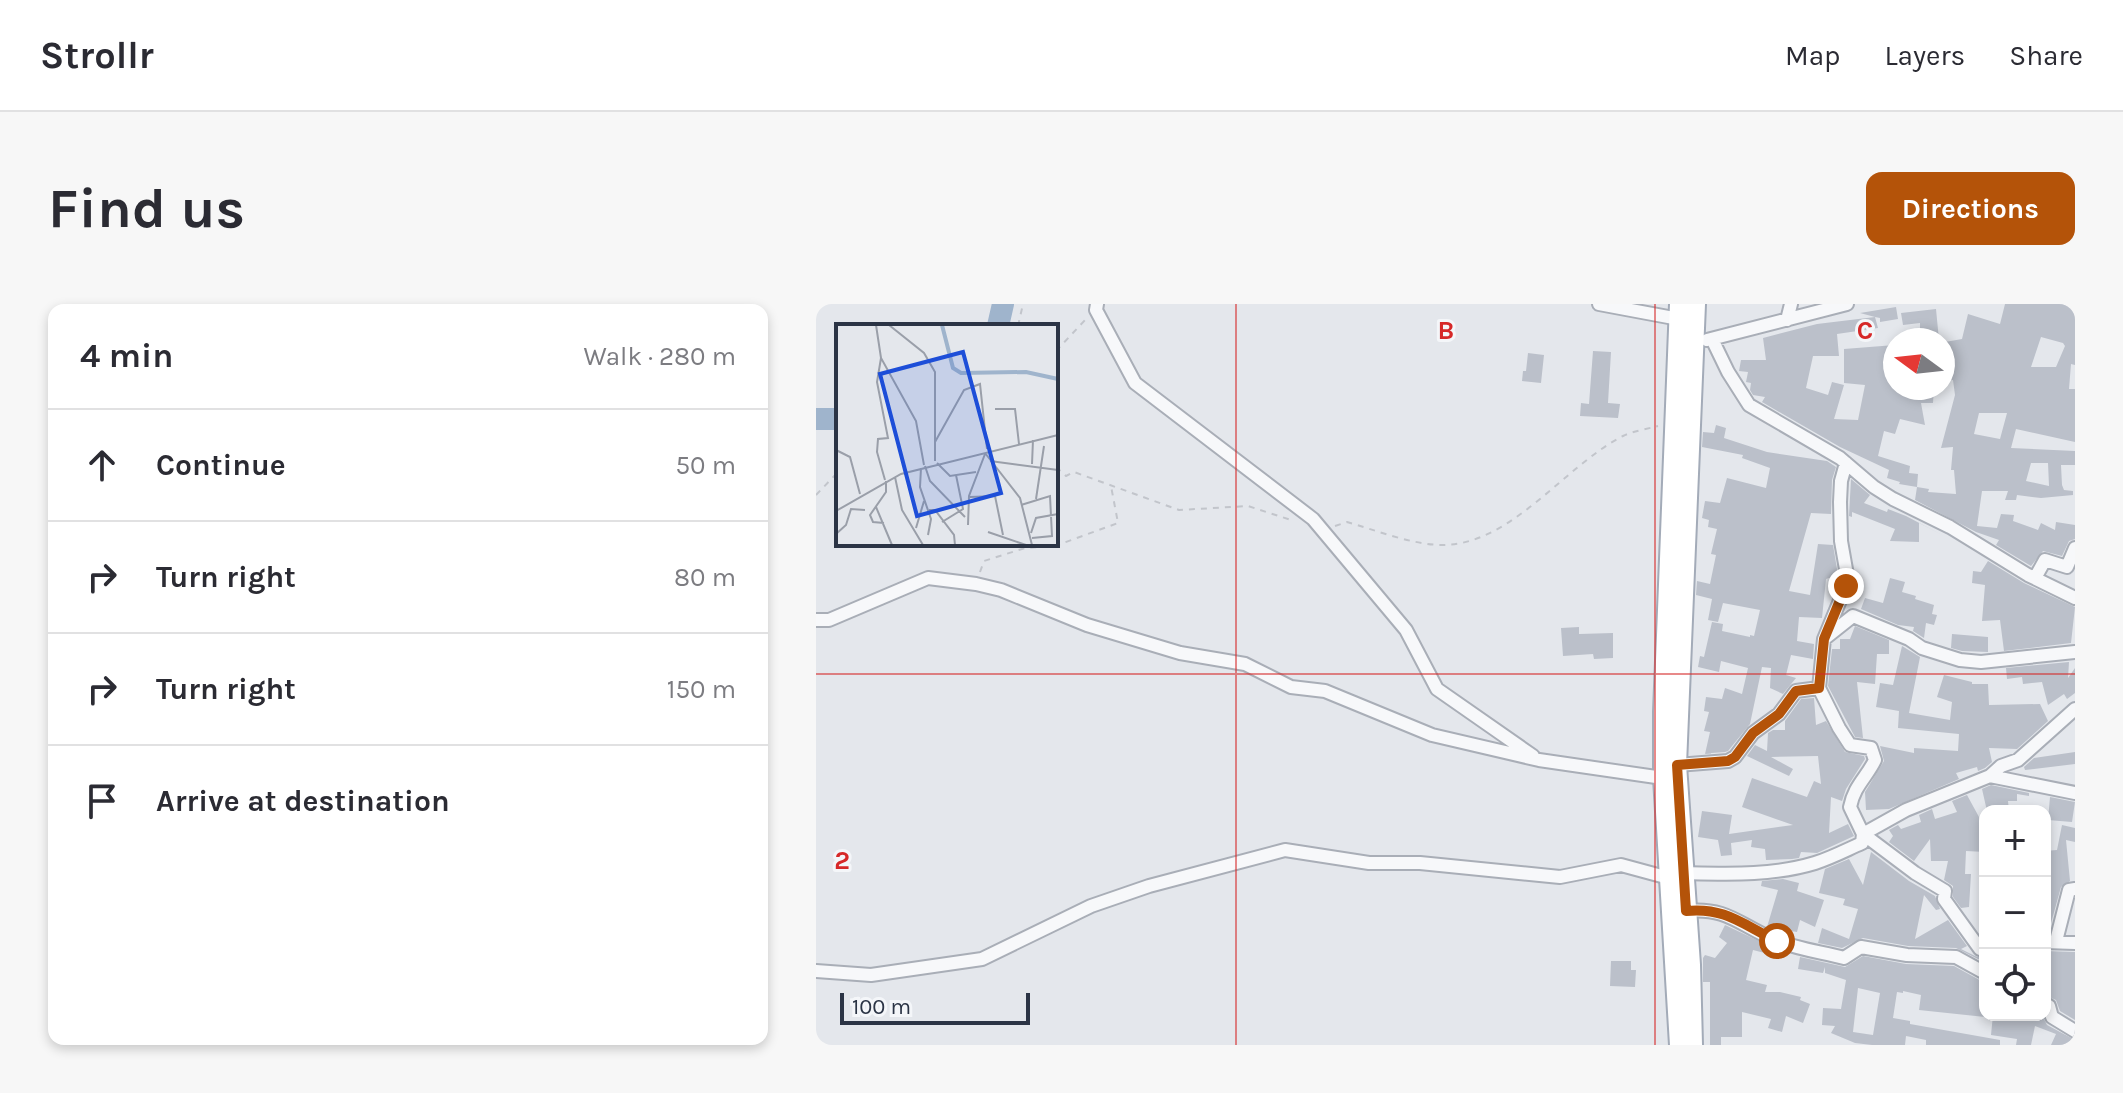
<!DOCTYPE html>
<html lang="en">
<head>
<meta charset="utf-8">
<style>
	body { margin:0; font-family:Karla,sans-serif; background:#f7f7f7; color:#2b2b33 }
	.controls { position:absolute; right:24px; bottom:24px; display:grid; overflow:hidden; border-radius:16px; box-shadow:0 4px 12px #0003 }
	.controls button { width:72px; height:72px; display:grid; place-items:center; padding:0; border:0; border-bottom:2px solid #e1e1e2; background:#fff; color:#2b2b33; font:40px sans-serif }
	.compass { position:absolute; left:1067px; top:24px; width:72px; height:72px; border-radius:50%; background:#fff; box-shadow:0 4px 12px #0003; rotate:285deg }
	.scale { position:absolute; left:24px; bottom:20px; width:190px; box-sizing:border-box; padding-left:8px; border:4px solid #2b3445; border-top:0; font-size:22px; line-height:28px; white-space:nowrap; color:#2b3445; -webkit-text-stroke:6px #f4f6f9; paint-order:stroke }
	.stop { position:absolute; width:24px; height:24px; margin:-18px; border:6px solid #b45309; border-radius:50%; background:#fff }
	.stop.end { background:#b45309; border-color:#fff; box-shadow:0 2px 8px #0008 }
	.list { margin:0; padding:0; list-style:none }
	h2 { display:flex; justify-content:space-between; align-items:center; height:104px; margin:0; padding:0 32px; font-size:34px }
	h2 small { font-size:26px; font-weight:400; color:#7c7c81 }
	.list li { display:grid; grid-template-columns:52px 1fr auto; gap:24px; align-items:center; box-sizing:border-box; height:112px; padding:0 32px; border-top:2px solid #e1e1e2 }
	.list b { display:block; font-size:30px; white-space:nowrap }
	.list em { font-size:26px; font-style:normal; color:#7c7c81 }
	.icon { flex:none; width:44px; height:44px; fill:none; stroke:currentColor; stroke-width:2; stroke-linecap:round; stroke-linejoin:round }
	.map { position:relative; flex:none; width:1259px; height:741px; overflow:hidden; border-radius:16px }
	header { display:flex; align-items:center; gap:48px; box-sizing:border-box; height:112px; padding:0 40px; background:#fff; border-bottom:2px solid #e1e1e2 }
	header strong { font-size:38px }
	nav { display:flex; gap:44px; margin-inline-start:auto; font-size:28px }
	.intro { display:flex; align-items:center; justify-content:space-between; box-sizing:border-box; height:192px; padding:0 48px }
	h1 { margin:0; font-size:56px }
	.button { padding:20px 36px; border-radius:16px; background:#b45309; color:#fff; font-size:28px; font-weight:700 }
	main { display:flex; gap:48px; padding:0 48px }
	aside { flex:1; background:#fff; border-radius:16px; box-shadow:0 4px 12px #0003 }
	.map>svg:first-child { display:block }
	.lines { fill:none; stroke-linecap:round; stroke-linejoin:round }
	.river { stroke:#9fb4cc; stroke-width:22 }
	.building { fill:#bbc0ca; fill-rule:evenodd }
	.minor-casing { stroke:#a9aeb7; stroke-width:16 }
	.primary-casing { stroke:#a3abb8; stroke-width:22 }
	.path { stroke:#c2c5cb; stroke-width:2; stroke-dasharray:6 6; stroke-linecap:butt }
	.minor { stroke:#f7f8fa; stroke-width:12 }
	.primary { stroke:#fff; stroke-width:18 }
	.route { stroke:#b45309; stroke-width:10 }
	.grid { fill:none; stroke:#d62828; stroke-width:2; stroke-opacity:0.55 }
	.inset-river { fill:none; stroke:#9fb4cc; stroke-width:4 }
	.inset-road { fill:none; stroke:#9a9fa9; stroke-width:2 }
	.view { fill:#1d4ed8; fill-opacity:0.15; stroke:#1d4ed8; stroke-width:4 }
	.inset-edge { fill:none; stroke:#2b3445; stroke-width:4 }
	.grid-label { font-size:26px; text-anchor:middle; font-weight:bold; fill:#d62828; stroke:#f4f6f9; stroke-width:6; stroke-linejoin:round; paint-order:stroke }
</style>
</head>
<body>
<header>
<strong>Strollr</strong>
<nav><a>Map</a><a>Layers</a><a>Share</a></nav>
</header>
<div class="intro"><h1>Find us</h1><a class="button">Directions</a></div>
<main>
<aside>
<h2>4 min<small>Walk · 280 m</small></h2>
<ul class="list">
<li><svg class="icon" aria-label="ahead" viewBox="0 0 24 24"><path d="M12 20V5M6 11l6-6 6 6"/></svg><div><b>Continue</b></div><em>50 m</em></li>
<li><svg class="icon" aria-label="right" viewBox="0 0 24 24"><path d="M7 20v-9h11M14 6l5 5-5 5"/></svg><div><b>Turn right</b></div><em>80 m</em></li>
<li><svg class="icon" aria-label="right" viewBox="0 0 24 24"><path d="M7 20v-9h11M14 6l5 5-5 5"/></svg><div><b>Turn right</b></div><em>150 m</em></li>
<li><svg class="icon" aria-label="arrive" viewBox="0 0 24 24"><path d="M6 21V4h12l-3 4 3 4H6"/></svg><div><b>Arrive at destination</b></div></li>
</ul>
</aside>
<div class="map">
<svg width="1259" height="741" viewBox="0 0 1259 741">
	<rect width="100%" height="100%" fill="#e4e7ec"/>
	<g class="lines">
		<path class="river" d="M 182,22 L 187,0
			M 0,115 L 22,115"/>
	</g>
	<path class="building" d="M 1189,0 L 1259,0 L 1259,61 L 1255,60 L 1253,85 L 1259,85 L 1259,138 L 1200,125 L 1195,144 L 1259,147 L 1259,161 L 1245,161 L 1246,181 L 1248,186 L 1257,187 L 1257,191 L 1225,194 L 1201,191 L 1200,196 L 1189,196 L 1192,187 L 1166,187 L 1161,222 L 1181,224 L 1185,210 L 1198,211 L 1197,217 L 1222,226 L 1225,219 L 1239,226 L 1240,218 L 1259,221 L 1259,235 L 1253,237 L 1246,252 L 1227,247 L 1215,262 L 1180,241 L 1183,236 L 1160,228 L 1099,196 L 1101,183 L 1113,185 L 1112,188 L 1140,190 L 1138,166 L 1135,166 L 1137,143 L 1125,144 L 1139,91 L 1137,76 L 1127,77 L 1129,38 L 1146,35 L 1152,10 L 1184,20 ZM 1225,33 L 1247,39 L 1249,42 L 1240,63 L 1215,63 ZM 1163,109 L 1191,109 L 1184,135 L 1158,130 ZM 1215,159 L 1232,159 L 1233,182 L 1210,177 Z
		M 1080,3 L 1082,15 L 1064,18 L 1064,14 L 1059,13 L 1062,24 L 1021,30 L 1023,52 L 997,52 L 990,84 L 1012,91 L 1016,78 L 1028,81 L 1018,115 L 1042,116 L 1049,81 L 1028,79 L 1028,45 L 1079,41 L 1079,84 L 1118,84 L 1117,99 L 1105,99 L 1109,121 L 1084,115 L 1079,130 L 1068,127 L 1062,152 L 1094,162 L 1093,169 L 1102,170 L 1101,183 L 1083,180 L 1084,178 L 1071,174 L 1073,166 L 1024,143 L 946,98 L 949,93 L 937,91 L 934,86 L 935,79 L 930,78 L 932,68 L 923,67 L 925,56 L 950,56 L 947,34 L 1001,20 L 1059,13 L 1044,9 Z
		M 1120,5 L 1123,36 L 1104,36 L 1104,19 L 1087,21 L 1085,9 Z
		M 777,47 L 795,48 L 792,99 L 804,100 L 802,114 L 764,112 L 765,99 L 773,100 Z
		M 712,49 L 728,51 L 725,79 L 706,77 L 707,67 L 710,67 Z
		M 900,121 L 910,124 L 908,134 L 951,148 L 1011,157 L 1020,163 L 1016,176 L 1015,210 L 995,209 L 973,287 L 994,291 L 1002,240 L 1017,241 L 1022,271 L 1010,275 L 1006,314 L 983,313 L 981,337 L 998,340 L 997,355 L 975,351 L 970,371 L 980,374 L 967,390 L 954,384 L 955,364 L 946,363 L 934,420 L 912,447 L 909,448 L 883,450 L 889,450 L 894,428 L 888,427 L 893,408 L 888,407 L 890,393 L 906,395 L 909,384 L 926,390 L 932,364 L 905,357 L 903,368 L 882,363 L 884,352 L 888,353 L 896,318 L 907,320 L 906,327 L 934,333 L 934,331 L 938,332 L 944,306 L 907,299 L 902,318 L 892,316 L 896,295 L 880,291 L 881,277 L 894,280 L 900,251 L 895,250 L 901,225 L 892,223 L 893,216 L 886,214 L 889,197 L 904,199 L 911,174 L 950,184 L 954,164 L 926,154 L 927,151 L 886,143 L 887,128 L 898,129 Z
		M 1035,175 L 1054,191 L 1048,199 L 1071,208 L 1072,205 L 1090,212 L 1128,232 L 1103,219 L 1103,238 L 1074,237 L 1079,225 L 1036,208 L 1036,213 L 1033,212 Z
		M 1172,257 L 1208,279 L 1259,303 L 1255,339 L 1188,347 L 1184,316 L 1166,317 L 1169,281 L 1156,279 L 1157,267 L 1165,268 Z
		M 1074,274 L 1089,278 L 1086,288 L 1100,292 L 1099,295 L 1118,301 L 1116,310 L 1121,311 L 1118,321 L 1110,319 L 1108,334 L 1097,327 L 1098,323 L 1082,321 L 1045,305 L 1049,294 L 1067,299 Z
		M 1039,322 L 1073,336 L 1073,350 L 1061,350 L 1059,380 L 1041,378 L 1047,434 L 1039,433 L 1012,382 L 1016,345 L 1024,345 L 1024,335 L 1034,335 Z
		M 763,323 L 763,330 L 797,329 L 797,354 L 778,355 L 777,350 L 747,352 L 745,324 Z
		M 1136,330 L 1172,333 L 1172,348 L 1146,347 L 1135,344 Z
		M 1086,342 L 1104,353 L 1093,409 L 1134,416 L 1136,398 L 1121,393 L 1128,371 L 1156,378 L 1156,380 L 1172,380 L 1173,401 L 1224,400 L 1232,417 L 1201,445 L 1173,444 L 1176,458 L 1169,464 L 1162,467 L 1161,463 L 1140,469 L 1143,475 L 1073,505 L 1050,506 L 1049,488 L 1068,457 L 1064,442 L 1098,449 L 1098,444 L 1142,447 L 1143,430 L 1082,424 L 1083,407 L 1060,403 L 1064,379 L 1077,381 Z
		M 1253,358 L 1252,374 L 1259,364 L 1259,389 L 1251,395 L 1248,390 L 1232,401 L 1226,378 L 1207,380 L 1206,373 L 1191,375 L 1190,364 Z
		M 998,394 L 1000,421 L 1010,417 L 1029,448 L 1048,452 L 1049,455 L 1030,485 L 1026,497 L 1015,493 L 1013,529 L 1032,520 L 1038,532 L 1001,549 L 985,548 L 983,554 L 976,555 L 950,556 L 949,545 L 935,543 L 936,536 L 915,539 L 916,551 L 905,552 L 902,536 L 882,533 L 886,507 L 916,511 L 913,530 L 977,521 L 926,503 L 936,474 L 991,493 L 998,477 L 1005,480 L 1002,452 L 955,453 L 977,465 L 973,472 L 931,452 L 939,441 L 951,447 L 952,429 L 957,426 L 969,426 L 969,417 L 985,395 Z
		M 1259,448 L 1259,460 L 1209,466 L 1208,463 L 1218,454 Z
		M 1175,481 L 1213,489 L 1213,492 L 1201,490 L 1201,497 L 1192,497 L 1193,507 L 1171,507 L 1166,485 Z
		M 1151,491 L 1169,524 L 1169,548 L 1150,547 L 1149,570 L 1155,570 L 1153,603 L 1145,604 L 1137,593 L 1137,582 L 1128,576 L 1132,557 L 1115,557 L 1114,535 L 1098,557 L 1073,538 L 1077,532 L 1073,526 L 1082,521 L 1085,525 L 1105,518 L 1103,511 L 1116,505 L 1119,515 L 1141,508 L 1136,497 Z
		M 1234,493 L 1259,498 L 1256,518 L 1232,516 Z
		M 1246,521 L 1259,524 L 1259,538 L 1250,536 L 1254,577 L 1245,583 L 1235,619 L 1229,618 L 1233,601 L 1229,600 L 1229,547 L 1241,546 Z
		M 1055,548 L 1093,577 L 1119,592 L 1124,605 L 1120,606 L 1108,591 L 1099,635 L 1132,616 L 1151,642 L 1145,645 L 1161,653 L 1167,653 L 1166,657 L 1140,644 L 1092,642 L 1047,634 L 1026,644 L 1002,639 L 1006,624 L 1033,635 L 1042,605 L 1027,601 L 1029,595 L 1003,589 L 1009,565 L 1033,555 L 1047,581 Z
		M 967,575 L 983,579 L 981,587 L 1008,596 L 999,623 L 984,616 L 981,628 L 975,627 L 973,632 L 951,623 L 962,586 L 945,582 L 946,577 Z
		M 909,621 L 968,649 L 968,654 L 937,646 L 930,676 L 951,681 L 949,688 L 964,688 L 985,693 L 984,696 L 994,700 L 987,719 L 970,712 L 966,728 L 952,724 L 955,715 L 926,708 L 926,733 L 905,733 L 905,741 L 894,741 L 894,678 L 887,678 L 887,654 L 889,651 L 899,654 L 911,639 L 903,633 Z
		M 1229,647 L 1259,648 L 1259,716 L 1244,707 L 1240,696 L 1229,691 Z
		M 1047,652 L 1090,660 L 1138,662 L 1169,679 L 1169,713 L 1103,706 L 1105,691 L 1087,687 L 1087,689 L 1081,688 L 1077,714 L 1094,717 L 1094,720 L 1184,736 L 1184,741 L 1110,741 L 1110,736 L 1090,732 L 1089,741 L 1056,741 L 1039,739 L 1015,729 L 1019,722 L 1006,721 L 1007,704 L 1025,705 L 1030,676 L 1009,669 L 1009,663 L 1007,669 L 982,665 L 984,653 L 1029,663 ZM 1042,684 L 1064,689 L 1057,731 L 1037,728 Z
		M 795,657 L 815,657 L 815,666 L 820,666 L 819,683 L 794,682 Z
		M 1177,711 L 1226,711 L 1231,721 L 1259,736 L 1259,741 L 1235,741 L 1240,730 L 1219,722 L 1215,741 L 1200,741 L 1201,735 L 1175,731 Z"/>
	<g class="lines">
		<g class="minor-casing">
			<path id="minor" d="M 281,0 L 280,6 L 319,79 L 497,215 L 590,326 L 621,385 L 717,452
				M 783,0 L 863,15
				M 971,16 L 975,0
				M 896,35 L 912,68 L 933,101 L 1024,154 L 1058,183 L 1077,195 L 1134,223 L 1212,271 L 1259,294
				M 891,36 L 1031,0
				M 1030,159 L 1025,177 L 1024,198 L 1025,237 L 1031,271 L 1030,282 L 1008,335 L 1003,384 L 1023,424 L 1034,441 L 1055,444 L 1059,456 C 1051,473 1038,482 1034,503 L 1047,530 L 1099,569 L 1129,587 L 1128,595 L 1164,645
				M 1219,274 L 1229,256 L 1251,263 L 1259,244
				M 0,316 L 13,316 L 112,274 L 160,280 L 185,286 L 271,321 L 364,349 L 429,360 L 475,383 L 509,387 L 616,431 L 723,456 L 847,474
				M 1008,335 L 1037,312 L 1093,335 L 1106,344 L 1144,356 L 1165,358 L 1259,348
				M 861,461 L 912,457 L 919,453 L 937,429 L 963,410 L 980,387 L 1003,384
				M 1174,472 L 1259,489
				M 867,569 C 912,570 956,572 999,559 C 1015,554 1030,546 1046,539 L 1047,530 L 1090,506 L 1174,472 L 1185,462 L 1202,456 L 1259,405
				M 870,607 C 912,603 923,621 959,636 C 981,645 1005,648 1028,654 L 1045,643 L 1091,651 L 1140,653 L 1169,669
				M 1240,637 L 1253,586 L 1259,585
				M 1229,638 L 1259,639
				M 0,667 L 55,671 L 166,655 L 275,602 L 333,582 L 469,546 L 553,559 L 604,559 L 744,573 L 805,561 L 853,574
				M 1229,700 L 1233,702 L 1236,713 L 1259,727"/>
		</g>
		<g class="primary-casing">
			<path id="primary" d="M 863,741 L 847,474 L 847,408 L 863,0
				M 877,741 L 875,661 L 861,461 L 880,0"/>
		</g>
		<path class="path" d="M 202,22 L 207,0
			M 240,47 L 270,15
			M 240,163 L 250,172 L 258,168 L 363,206 L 432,202 L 478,217
			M 0,191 L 22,168
			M 519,222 L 531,218 C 559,226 597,241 626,241 C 696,241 748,162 807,132 C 817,127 831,125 842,122
			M 164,268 L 168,257 L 209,244 L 239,242 L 302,219 L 295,182"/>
		<use href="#minor" class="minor"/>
		<use href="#primary" class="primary"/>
	</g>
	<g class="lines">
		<path class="route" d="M 961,637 C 927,621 910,603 870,607 L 861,461 L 912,457 L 919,453 L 937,429 L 963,410 L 980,387 L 1003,384 L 1008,335 L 1030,282"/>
	</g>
	<path class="grid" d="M 420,0 L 420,741M 839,0 L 839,741M 0,370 L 1259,370"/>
	<g transform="translate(20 20)">
		<rect width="222" height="222" fill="#e4e7ec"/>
		<path class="inset-river" d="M 106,1 L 117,44 L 125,49 L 190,48 L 222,55"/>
		<path class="inset-road" d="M 40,1 L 45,34 L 80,97 L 88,141M 53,1 L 88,29 L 99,48 L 99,137M 45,34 L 41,58 L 52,114 L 42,115 L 41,128 L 49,156M 159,85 L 179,85 L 183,120M 99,118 L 128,66 L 144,60 L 151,125M 0,126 L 14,133 L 24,170M 149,129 L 184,174 L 196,221M 154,137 L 222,146M 101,139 L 114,152 L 140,148M 196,140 L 197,116M 89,142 L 94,157 L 129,193M 85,144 L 84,163 L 95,195 L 92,211M 59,153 L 66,186 L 87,221M 134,173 L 159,172 L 167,211M 200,175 L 208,122M 185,181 L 214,172 L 216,212 L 196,214M 40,183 L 56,221M 93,186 L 99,186 L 118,211 L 119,221M 0,187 L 65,150 L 222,111M 106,198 L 127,185 L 120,151M 48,199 L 37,198 L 34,191 L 50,168 L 50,157M 132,201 L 133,172 L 149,130M 80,204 L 88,177M 152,208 L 190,221M 195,209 L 200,194 L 222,190M 0,210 L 10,201 L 15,185 L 29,186"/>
		<path class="view" d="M 127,28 L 165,169 L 81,192 L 44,50 Z"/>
		<rect width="222" height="222" class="inset-edge"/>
	</g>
	<g class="grid-label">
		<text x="630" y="35">B</text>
		<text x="1049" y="35">C</text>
		<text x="26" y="565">2</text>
	</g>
</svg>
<div class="controls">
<button>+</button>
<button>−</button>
<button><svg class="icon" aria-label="locate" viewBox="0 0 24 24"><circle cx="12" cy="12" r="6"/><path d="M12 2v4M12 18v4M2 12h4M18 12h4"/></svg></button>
</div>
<svg class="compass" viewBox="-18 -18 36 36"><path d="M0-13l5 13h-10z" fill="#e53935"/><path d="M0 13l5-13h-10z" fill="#7c7c81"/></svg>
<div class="scale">100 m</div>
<div class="stop" style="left:961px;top:637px"></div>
<div class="stop end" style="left:1030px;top:282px"></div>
</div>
</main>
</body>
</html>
